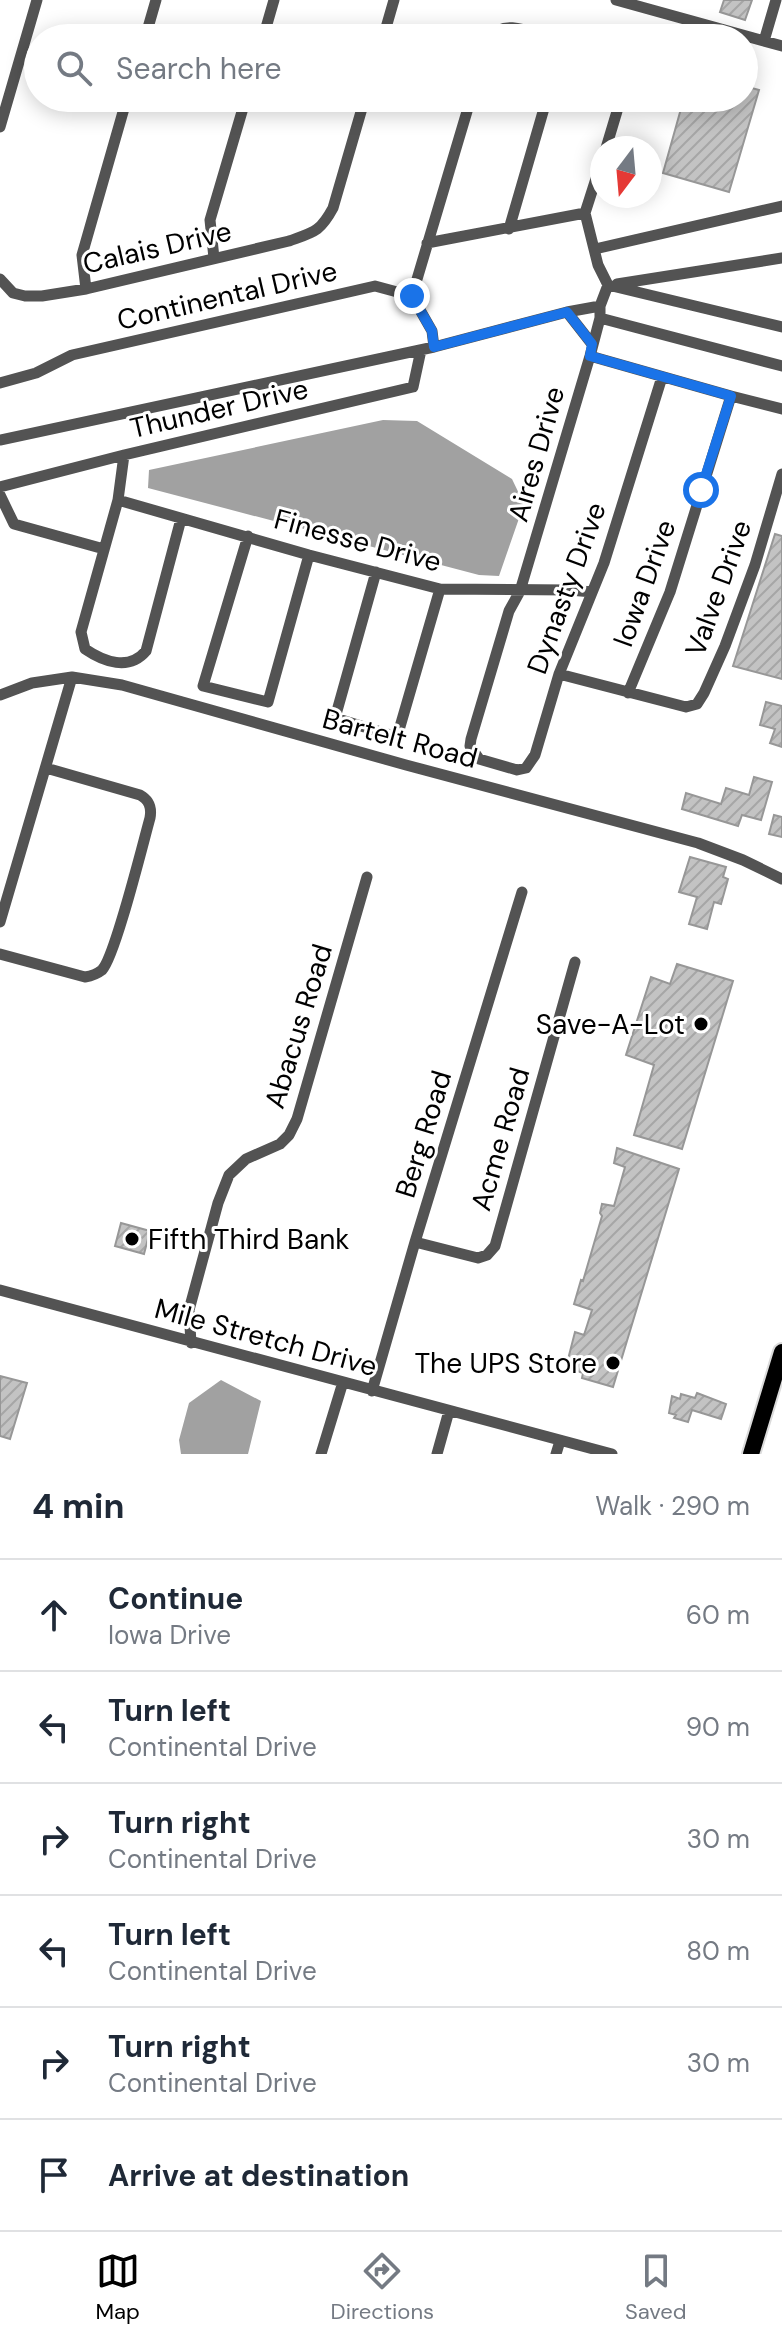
<!DOCTYPE html>
<html lang="en">
<head>
<meta charset="utf-8">
<style>
	body { margin:0; font-family:"DM Sans",sans-serif; background:#f6f6f7; color:#1f2937 }
	.compass { position:absolute; left:590px; top:136px; width:72px; height:72px; border-radius:50%; background:#fff; box-shadow:0 4px 20px #0003; rotate:196deg }
	.stop { position:absolute; width:24px; height:24px; margin:-18px; border:6px solid #1a73e8; border-radius:50%; background:#fff }
	.stop.end { background:#1a73e8; border-color:#fff; box-shadow:0 2px 8px #0008 }
	.list { margin:0; padding:0; list-style:none }
	h2 { display:flex; justify-content:space-between; align-items:center; height:104px; margin:0; padding:0 32px; font-size:34px }
	h2 small { font-size:26px; font-weight:400; color:#747a83 }
	.list li { display:grid; grid-template-columns:52px 1fr auto; gap:24px; align-items:center; box-sizing:border-box; height:112px; padding:0 32px; border-top:2px solid #e0e1e3 }
	.list b { display:block; font-size:30px; white-space:nowrap }
	.list p { margin:0; font-size:26px; white-space:nowrap; color:#747a83 }
	.list em { font-size:26px; font-style:normal; color:#747a83 }
	.icon { flex:none; width:44px; height:44px; fill:none; stroke:currentColor; stroke-width:2; stroke-linecap:round; stroke-linejoin:round }
	.map { position:relative; flex:none; width:782px; height:1454px; overflow:hidden }
	.search { position:absolute; background:#fff; box-shadow:0 4px 20px #0003; left:24px; right:24px; top:24px; height:88px; display:flex; align-items:center; gap:20px; box-sizing:border-box; padding:0 28px; border-radius:44px; color:#747a83; font-size:30px }
	.sheet { height:776px; background:#fff }
	nav { display:flex; justify-content:space-around; align-items:center; box-sizing:border-box; height:112px; border-top:2px solid #e0e1e3; background:#fff; font-size:22px; color:#747a83 }
	nav a { display:grid; justify-items:center; gap:4px }
	nav .on { color:#000 }
	.map>svg:first-child { display:block }
	.water { fill:#a1a1a1 }
	.building { fill:url(#building-hatch); stroke:#979797; stroke-width:2 }
	.lines { fill:none; stroke-linecap:round; stroke-linejoin:round }
	.highway-casing { stroke:#dbdbdb; stroke-width:20 }
	.minor { stroke:#535353; stroke-width:11 }
	.highway { stroke:#000; stroke-width:16 }
	.route { stroke:#1a73e8; stroke-width:10 }
	.poi-dot { fill:#000; stroke:#fff; stroke-width:3 }
	.labels { text-anchor:middle; stroke-width:6; stroke-linejoin:round; paint-order:stroke }
	.street-label { font-size:28px; fill:#000; stroke:#fff }
	.poi-label { font-size:28px; fill:#000; stroke:#fff; text-anchor:end }
</style>
</head>
<body>
<div class="map">
<svg width="782" height="1454" viewBox="0 0 782 1454">
	<defs>
		<pattern id="building-hatch" width="6" height="6" patternUnits="userSpaceOnUse" patternTransform="scale(2)"><rect width="6" height="6" fill="#c3c3c3"/><path d="M-1 1l2-2M0 6l6-6M5 7l2-2" fill="none" stroke="#a6a6a6"/></pattern>
	</defs>
	<rect width="100%" height="100%" fill="#fff"/>
	<path class="water" d="M 383,420 L 417,421 L 512,479 L 524,504 L 499,576 L 479,575 L 148,488 L 149,470 Z
		M 221,1380 L 261,1401 L 248,1454 L 181,1454 L 179,1440 L 189,1403 Z"/>
	<path class="building" d="M 724,0 L 752,0 L 745,20 L 720,12 Z
		M 744,86 L 759,90 L 729,192 L 663,173 L 684,98 L 744,98 Z
		M 775,534 L 782,536 L 782,679 L 733,666 Z
		M 766,702 L 782,706 L 782,747 L 770,743 L 775,729 L 760,725 Z
		M 754,777 L 772,782 L 761,820 L 742,815 L 738,826 L 682,809 L 686,793 L 721,804 L 726,788 L 749,795 Z
		M 774,815 L 782,817 L 782,837 L 769,834 Z
		M 690,857 L 726,867 L 723,877 L 728,879 L 721,904 L 714,902 L 707,929 L 689,924 L 697,897 L 679,892 Z
		M 677,964 L 733,981 L 682,1149 L 634,1135 L 654,1065 L 626,1055 L 651,977 L 670,984 Z
		M 617,1148 L 679,1169 L 613,1387 L 582,1378 L 583,1373 L 566,1367 L 575,1332 L 584,1335 L 592,1310 L 574,1304 L 581,1280 L 583,1281 L 602,1216 L 600,1213 L 602,1204 L 614,1206 L 625,1167 L 614,1163 Z
		M 121,1223 L 150,1231 L 144,1254 L 115,1246 Z
		M 0,1376 L 27,1383 L 10,1439 L 0,1436 Z
		M 697,1393 L 726,1404 L 721,1419 L 692,1410 L 688,1422 L 674,1418 L 676,1415 L 669,1413 L 672,1396 L 680,1399 L 681,1394 L 695,1398 Z"/>
	<g class="lines">
		<g class="highway-casing">
			<path id="highway" d="M 751,1454 L 782,1352"/>
		</g>
		<path class="minor" d="M 616,0 L 782,46
			M 145,38 L 156,0
			M 263,38 L 274,0
			M 383,38 L 394,0
			M 489,38 C 505,19 527,31 548,38
			M 764,41 L 776,0
			M 0,127 L 37,0
			M 606,148 L 621,98
			M 602,160 L 585,213 L 598,265 L 608,285 L 600,306 L 600,318 L 590,356 L 520,591 L 509,611 L 471,739 L 470,746 L 479,759 L 517,770 L 526,768 L 535,755 L 559,674 L 604,563 L 662,377
			M 509,229 L 547,98
			M 427,243 L 585,213
			M 595,249 L 782,206
			M 214,258 L 210,220 L 246,98
			M 0,279 L 13,293 L 25,296 L 42,296 L 86,289 L 289,241 C 314,232 320,232 333,208 L 365,98
			M 617,284 L 782,258
			M 608,285 L 782,327
			M 86,289 L 82,255 L 127,98
			M 412,296 L 471,98
			M 567,312 L 592,344
			M 600,318 L 782,366
			M 590,356 L 731,396 L 782,409
			M 0,383 L 36,373 L 72,355 L 375,286 L 412,296 L 432,331 L 434,347
			M 0,440 L 434,347 L 567,312 L 600,306
			M 124,455 L 118,500 L 81,632 L 85,649 C 104,662 129,671 146,651 L 181,519
			M 0,487 L 124,455 L 413,387 L 421,350
			M 0,495 L 14,524 L 104,549
			M 118,500 L 309,555 L 440,589 L 570,590 L 592,592
			M 248,536 L 203,686 L 268,702 L 309,555
			M 376,572 L 335,718 L 397,737 L 440,589
			M 559,674 L 686,707 L 697,704 L 704,693 L 725,646 L 755,565 L 782,474
			M 628,693 L 670,592 L 731,396
			M 0,695 L 32,683 L 72,677 L 122,685 L 406,765 L 698,843 L 743,860 L 782,879
			M 0,922 L 72,677
			M 0,954 L 85,977 C 91,976 97,974 102,970 C 115,957 143,843 150,818 C 152,807 149,800 140,795 L 46,768
			M 415,1242 L 478,1258 L 487,1255 L 495,1246 L 575,962
			M 0,1290 L 612,1454
			M 191,1343 L 189,1310 L 218,1203 L 229,1175 L 246,1159 L 280,1144 L 289,1135 L 297,1119 L 367,877
			M 372,1391 L 415,1242 L 522,892
			M 321,1454 L 343,1382
			M 437,1454 L 449,1411
			M 556,1454 L 560,1441"/>
		<use href="#highway" class="highway"/>
	</g>
	<g class="lines">
		<path class="route" d="M 412,296 L 432,331 L 434,347 L 567,312 L 592,344 L 590,356 L 731,396 L 701,490"/>
	</g>
	<g class="poi-dot">
		<circle cx="701" cy="1024" r="8"/>
		<circle cx="132" cy="1239" r="8"/>
		<circle cx="613" cy="1363" r="8"/>
	</g>
	<g class="labels">
		<g class="street-label">
			<text transform="translate(157 247) rotate(-13)" y="10">Calais Drive</text>
			<text transform="translate(227 295) rotate(-13)" y="10">Continental Drive</text>
			<text transform="translate(219 408) rotate(-13)" y="10">Thunder Drive</text>
			<text transform="translate(536 454) rotate(-74)" y="10">Aires Drive</text>
			<text transform="translate(358 540) rotate(15)" y="10">Finesse Drive</text>
			<text transform="translate(644 583) rotate(-70)" y="10">Iowa Drive</text>
			<text transform="translate(566 588) rotate(-70)" y="10">Dynasty Drive</text>
			<text transform="translate(718 588) rotate(-70)" y="10">Valve Drive</text>
			<text transform="translate(400 738) rotate(15)" y="10">Bartelt Road</text>
			<text transform="translate(298 1026) rotate(-73)" y="10">Abacus Road</text>
			<text transform="translate(423 1134) rotate(-73)" y="10">Berg Road</text>
			<text transform="translate(500 1139) rotate(-74)" y="10">Acme Road</text>
			<text transform="translate(266 1337) rotate(15)" y="10">Mile Stretch Drive</text>
		</g>
		<g class="poi-label">
			<text x="685" y="1034">Save-A-Lot</text>
			<text x="148" y="1249" text-anchor="start">Fifth Third Bank</text>
			<text x="597" y="1373">The UPS Store</text>
		</g>
	</g>
</svg>
<svg class="compass" viewBox="-18 -18 36 36"><path d="M0-13l5 13h-10z" fill="#e53935"/><path d="M0 13l5-13h-10z" fill="#747a83"/></svg>
<div class="stop" style="left:701px;top:490px"></div>
<div class="stop end" style="left:412px;top:296px"></div>
<div class="search"><svg class="icon" aria-label="search" viewBox="0 0 24 24"><circle cx="10" cy="10" r="6"/><path d="M15 15l6 6"/></svg>Search here</div>
</div>
<section class="sheet">
<h2>4 min<small>Walk · 290 m</small></h2>
<ul class="list">
<li><svg class="icon" aria-label="ahead" viewBox="0 0 24 24"><path d="M12 20V5M6 11l6-6 6 6"/></svg><div><b>Continue</b><p>Iowa Drive</p></div><em>60 m</em></li>
<li><svg class="icon" aria-label="left" viewBox="0 0 24 24"><path d="M17 20v-9H6M10 6l-5 5 5 5"/></svg><div><b>Turn left</b><p>Continental Drive</p></div><em>90 m</em></li>
<li><svg class="icon" aria-label="right" viewBox="0 0 24 24"><path d="M7 20v-9h11M14 6l5 5-5 5"/></svg><div><b>Turn right</b><p>Continental Drive</p></div><em>30 m</em></li>
<li><svg class="icon" aria-label="left" viewBox="0 0 24 24"><path d="M17 20v-9H6M10 6l-5 5 5 5"/></svg><div><b>Turn left</b><p>Continental Drive</p></div><em>80 m</em></li>
<li><svg class="icon" aria-label="right" viewBox="0 0 24 24"><path d="M7 20v-9h11M14 6l5 5-5 5"/></svg><div><b>Turn right</b><p>Continental Drive</p></div><em>30 m</em></li>
<li><svg class="icon" aria-label="arrive" viewBox="0 0 24 24"><path d="M6 21V4h12l-3 4 3 4H6"/></svg><div><b>Arrive at destination</b></div></li>
</ul>
</section>
<nav>
<a class="on"><svg class="icon" aria-label="map" viewBox="0 0 24 24"><path d="M3 6l6-2 6 2 6-2v14l-6 2-6-2-6 2zM9 4v14M15 6v14"/></svg>Map</a>
<a><svg class="icon" aria-label="directions" viewBox="0 0 24 24"><path d="M12 3l9 9-9 9-9-9zM9 14v-3h6M13 9l2 2-2 2"/></svg>Directions</a>
<a><svg class="icon" aria-label="saved" viewBox="0 0 24 24"><path d="M7 4h10v16l-5-4-5 4z"/></svg>Saved</a>
</nav>
</body>
</html>
